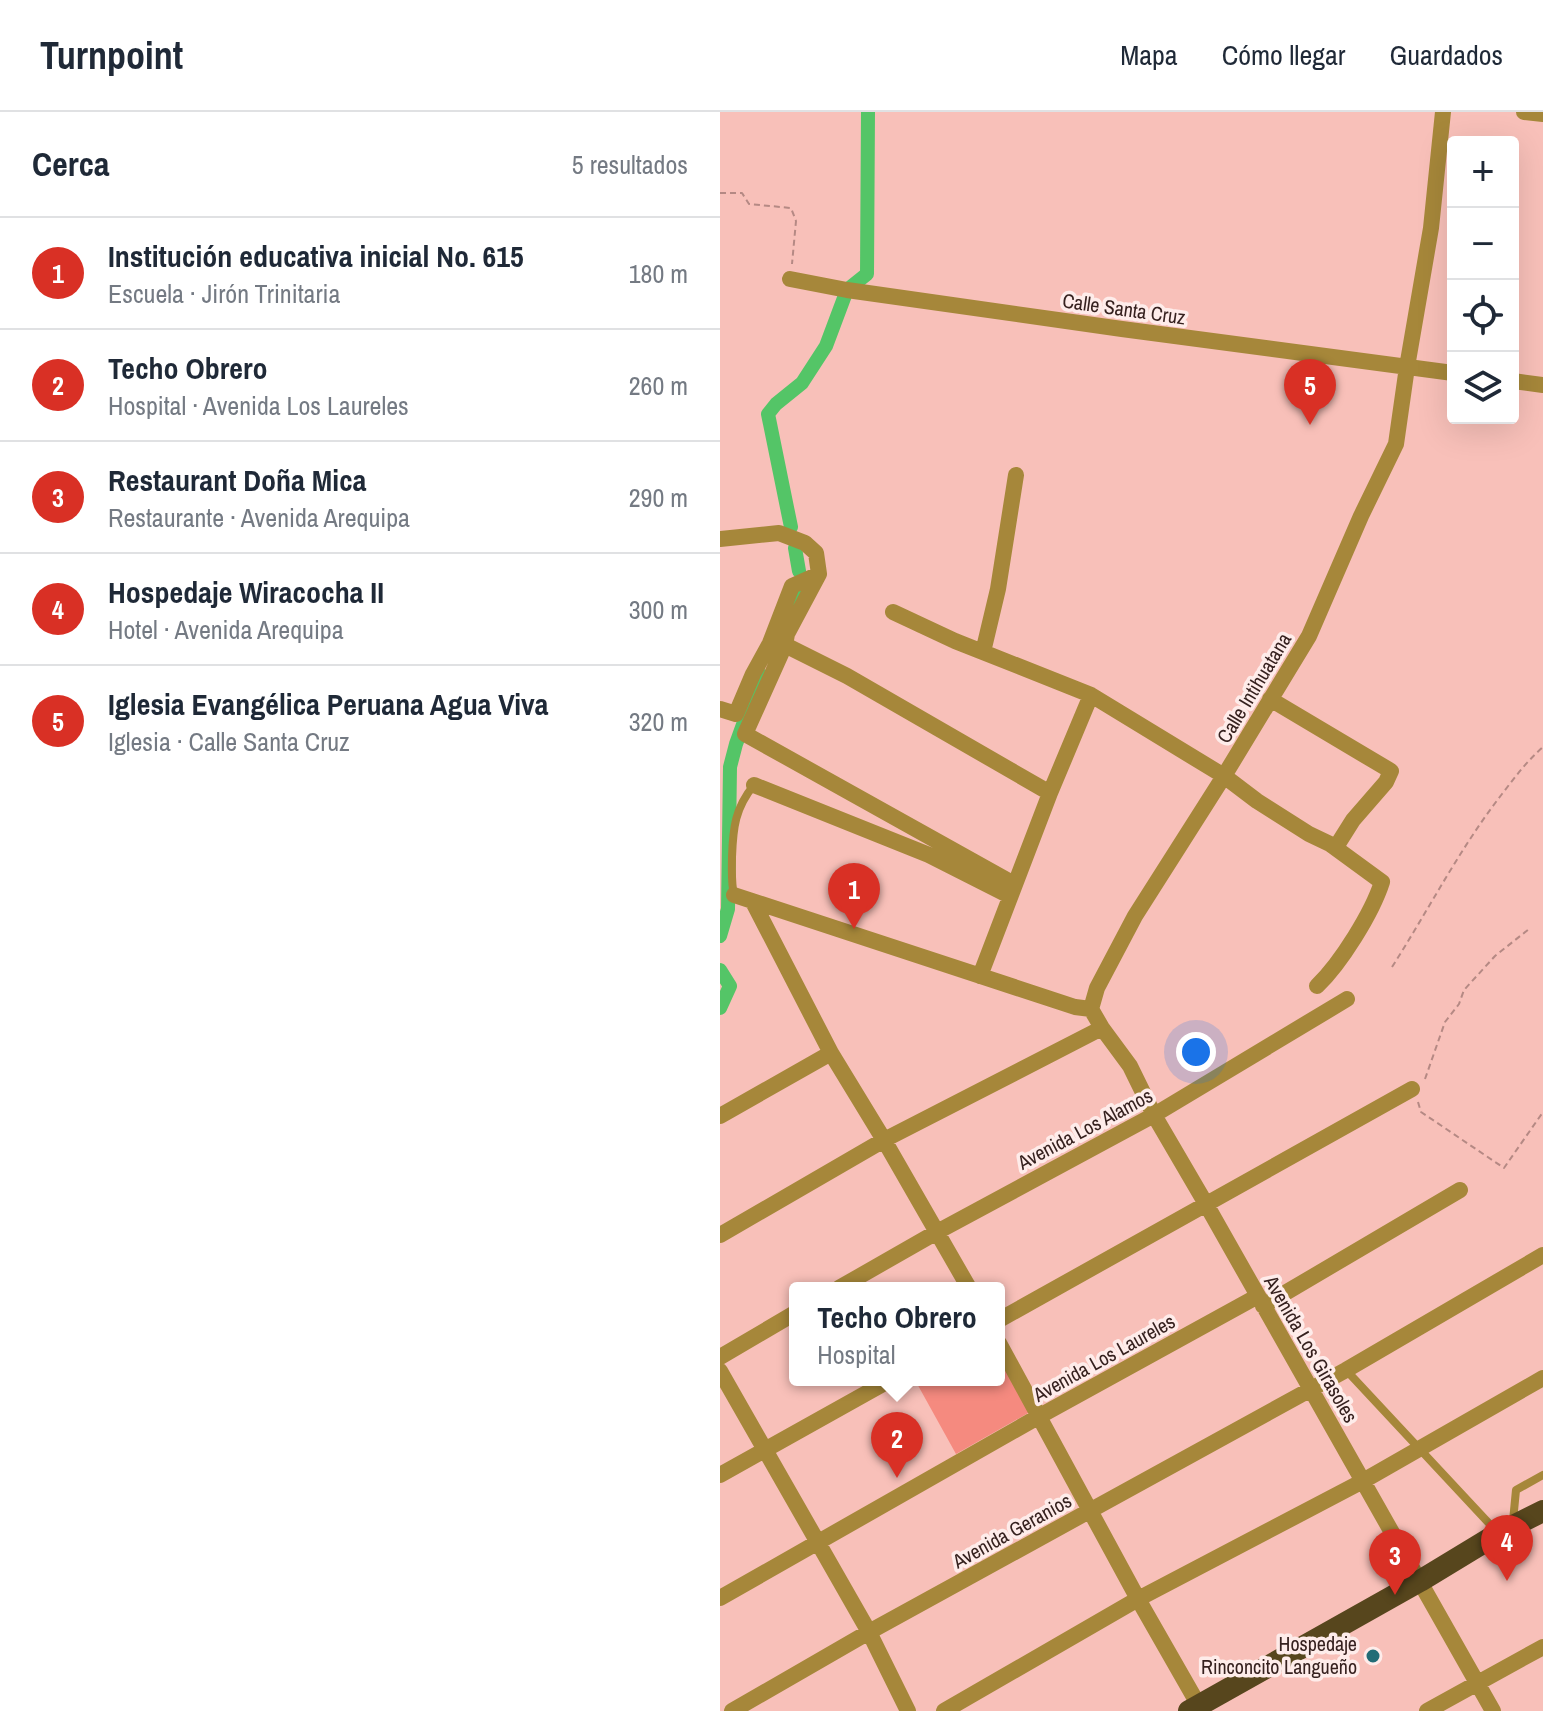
<!DOCTYPE html>
<html lang="es">
<head>
<meta charset="utf-8">
<style>
	body { margin:0; font-family:"Archivo Narrow",sans-serif; background:#f6f6f7; color:#1f2937 }
	.controls { position:absolute; right:24px; top:24px; display:grid; overflow:hidden; border-radius:8px; box-shadow:0 8px 32px #0002 }
	.controls button { width:72px; height:72px; display:grid; place-items:center; padding:0; border:0; border-bottom:2px solid #e0e1e3; background:#fff; color:#1f2937; font:40px sans-serif }
	.you { position:absolute; left:476px; top:940px; width:28px; height:28px; margin:-20px; border:6px solid #fff; border-radius:50%; background:#1a73e8; box-shadow:0 0 0 12px #1a73e833 }
	.badge { display:grid; place-items:center; width:52px; height:52px; border-radius:50%; background:#d93025; color:#fff; font-size:26px; font-weight:700 }
	.pin { position:absolute; translate:-50% -66px; filter:drop-shadow(0 2px 4px #0008) }
	.pin::after { content:''; position:absolute; top:42px; width:28px; height:24px; background:inherit; clip-path:polygon(0 0,100% 0,50% 100%) }
	.popup { position:absolute; left:69px; top:1170px; width:216px; height:104px; box-sizing:border-box; display:grid; place-content:center; border-radius:8px; background:#fff; filter:drop-shadow(0 2px 6px #0005); font-size:26px; white-space:nowrap; color:#747a83 }
	.popup b { font-size:30px; color:#1f2937 }
	.popup::after { content:''; position:absolute; left:50%; top:100%; margin-left:-16px; border:16px solid transparent; border-top-color:#fff }
	.list { margin:0; padding:0; list-style:none }
	h2 { display:flex; justify-content:space-between; align-items:center; height:104px; margin:0; padding:0 32px; font-size:34px }
	h2 small { font-size:26px; font-weight:400; color:#747a83 }
	.list li { display:grid; grid-template-columns:52px 1fr auto; gap:24px; align-items:center; box-sizing:border-box; height:112px; padding:0 32px; border-top:2px solid #e0e1e3 }
	.list b { display:block; font-size:30px; white-space:nowrap }
	.list p { margin:0; font-size:26px; white-space:nowrap; color:#747a83 }
	.list em { font-size:26px; font-style:normal; color:#747a83 }
	.icon { flex:none; width:44px; height:44px; fill:none; stroke:currentColor; stroke-width:2; stroke-linecap:round; stroke-linejoin:round }
	.map { position:relative; flex:none; width:823px; height:1599px; overflow:hidden }
	header { display:flex; align-items:center; gap:48px; box-sizing:border-box; height:112px; padding:0 40px; background:#fff; border-bottom:2px solid #e0e1e3 }
	header strong { font-size:38px }
	nav { display:flex; gap:44px; margin-inline-start:auto; font-size:28px }
	main { display:flex }
	aside { flex:1; background:#fff }
	.map>svg:first-child { display:block }
	.green { fill:#f58a7f }
	.lines { fill:none; stroke-linecap:round; stroke-linejoin:round }
	.canal { stroke:#54c567; stroke-width:14 }
	.path { stroke:#b58984; stroke-width:2; stroke-dasharray:6 4; stroke-linecap:butt }
	.service { stroke:#a6873a; stroke-width:8 }
	.minor { stroke:#a6873a; stroke-width:16 }
	.trunk { stroke:#57461d; stroke-width:22 }
	.poi-dot { fill:#226c76; stroke:#feecea; stroke-width:3 }
	.labels { text-anchor:middle; stroke-width:7; stroke-linejoin:round; paint-order:stroke }
	.street-label { font-size:20px; fill:#36211f; stroke:#feecea }
	.poi-label { font-size:20px; fill:#36211f; stroke:#feecea; text-anchor:end }
</style>
</head>
<body>
<header>
<strong>Turnpoint</strong>
<nav><a>Mapa</a><a>Cómo llegar</a><a>Guardados</a></nav>
</header>
<main>
<aside>
<h2>Cerca<small>5 resultados</small></h2>
<ul class="list">
<li><span class="badge">1</span><div><b>Institución educativa inicial No. 615</b><p>Escuela · Jirón Trinitaria</p></div><em>180 m</em></li>
<li><span class="badge">2</span><div><b>Techo Obrero</b><p>Hospital · Avenida Los Laureles</p></div><em>260 m</em></li>
<li><span class="badge">3</span><div><b>Restaurant Doña Mica</b><p>Restaurante · Avenida Arequipa</p></div><em>290 m</em></li>
<li><span class="badge">4</span><div><b>Hospedaje Wiracocha II</b><p>Hotel · Avenida Arequipa</p></div><em>300 m</em></li>
<li><span class="badge">5</span><div><b>Iglesia Evangélica Peruana Agua Viva</b><p>Iglesia · Calle Santa Cruz</p></div><em>320 m</em></li>
</ul>
</aside>
<div class="map">
<svg width="823" height="1599" viewBox="0 0 823 1599">
	<rect width="100%" height="100%" fill="#f8c0b9"/>
	<path class="green" d="M 279,1244 L 310,1300 L 236,1342 L 195,1268 L 279,1268 Z"/>
	<g class="lines">
		<path class="canal" d="M 71,415 L 48,302 L 56,292 L 82,271 L 106,234 L 127,178 L 147,162 L 148,0
			M 75,436 L 79,459
			M 68,504 L 78,481
			M 0,824 L 8,797 L 10,655 L 16,632 L 41,563
			M 0,858 L 10,874 L 0,896"/>
		<path class="path" d="M 0,81 L 22,81 L 29,92 L 71,96 L 76,109 L 72,152
			M 672,855 C 709,797 740,736 782,682 C 795,665 807,649 823,635
			M 705,967 L 725,910 L 739,892 L 744,878 L 775,844 L 809,817
			M 698,990 L 701,1000 L 784,1056 L 823,1000"/>
		<path class="service" d="M 14,783 C 11,770 12,758 12,745 C 13,716 15,696 34,673
			M 626,1258 L 778,1421
			M 793,1409 L 796,1378 L 823,1363"/>
		<path class="minor" d="M 804,0 L 823,2
			M 70,167 L 127,178 L 402,217 L 733,261
			M 793,269 L 823,273
			M 0,427 L 59,421 L 85,431 L 96,441 L 99,462 L 67,522 L 65,533 L 25,622 L 294,772
			M 173,500 L 235,529 L 371,583 L 504,664 L 537,689 L 589,722 L 610,732 L 662,770 C 652,801 621,851 597,874
			M 65,533 L 127,564 L 330,681
			M 263,540 L 278,477 L 296,363
			M 550,587 L 671,659 L 666,670 L 633,708 L 616,735
			M 0,597 L 16,602 L 33,562 L 50,531 L 72,474 L 99,462
			M 34,673 L 209,743 L 290,784
			M 14,783 L 355,895 L 371,897
			M 33,790 L 111,941 L 164,1028 L 249,1176
			M 260,864 L 330,681 L 371,583
			M 371,897 L 377,876 L 415,804 L 504,664 L 589,524 L 641,404 L 676,332 L 687,255 L 711,116 L 723,0
			M 371,897 L 382,916 L 410,954 L 434,1003 L 486,1092 L 773,1599
			M 0,1004 L 111,941
			M 0,1123 L 164,1028 L 382,916
			M 119,1176 L 217,1120 L 434,1003 L 627,887
			M 543,1194 L 740,1078
			M 279,1208 L 692,977
			M 279,1231 L 418,1487 L 482,1599
			M 0,1245 L 75,1201
			M 0,1259 L 149,1520 L 188,1599
			M 0,1363 L 170,1268
			M 0,1486 L 318,1305 L 538,1184
			M 12,1599 L 149,1520 L 626,1258 L 823,1143
			M 224,1599 L 418,1487 L 643,1369 L 823,1266
			M 707,1599 L 823,1535"/>
		<path class="trunk" d="M 469,1599 L 700,1469 L 779,1421 L 823,1399"/>
	</g>
	<circle class="poi-dot" cx="653" cy="1544" r="8"/>
	<g class="labels">
		<g class="street-label">
			<text transform="translate(404 197) rotate(8)" y="7">Calle Santa Cruz</text>
			<text transform="translate(534 576) rotate(-59)" y="7">Calle Intihuatana</text>
			<text transform="translate(365 1017) rotate(-28)" y="7">Avenida Los Alamos</text>
			<text transform="translate(591 1237) rotate(60)" y="7">Avenida Los Girasoles</text>
			<text transform="translate(384 1246) rotate(-29)" y="7">Avenida Los Laureles</text>
			<text transform="translate(292 1419) rotate(-29)" y="7">Avenida Geranios</text>
		</g>
		<g class="poi-label">
			<text x="637" y="1539">Hospedaje<tspan x="637" dy="23">Rinconcito Langueño</tspan></text>
		</g>
	</g>
</svg>
<div class="controls">
<button>+</button>
<button>−</button>
<button><svg class="icon" aria-label="locate" viewBox="0 0 24 24"><circle cx="12" cy="12" r="6"/><path d="M12 2v4M12 18v4M2 12h4M18 12h4"/></svg></button>
<button><svg class="icon" aria-label="layers" viewBox="0 0 24 24"><path d="M12 4l9 5-9 5-9-5zM3 14l9 5 9-5"/></svg></button>
</div>
<div class="you"></div>
<div class="pin badge" style="left:134px;top:817px">1</div>
<div class="pin badge" style="left:177px;top:1366px">2</div>
<div class="popup"><b>Techo Obrero</b>Hospital</div>
<div class="pin badge" style="left:675px;top:1483px">3</div>
<div class="pin badge" style="left:787px;top:1469px">4</div>
<div class="pin badge" style="left:590px;top:313px">5</div>
</div>
</main>
</body>
</html>
